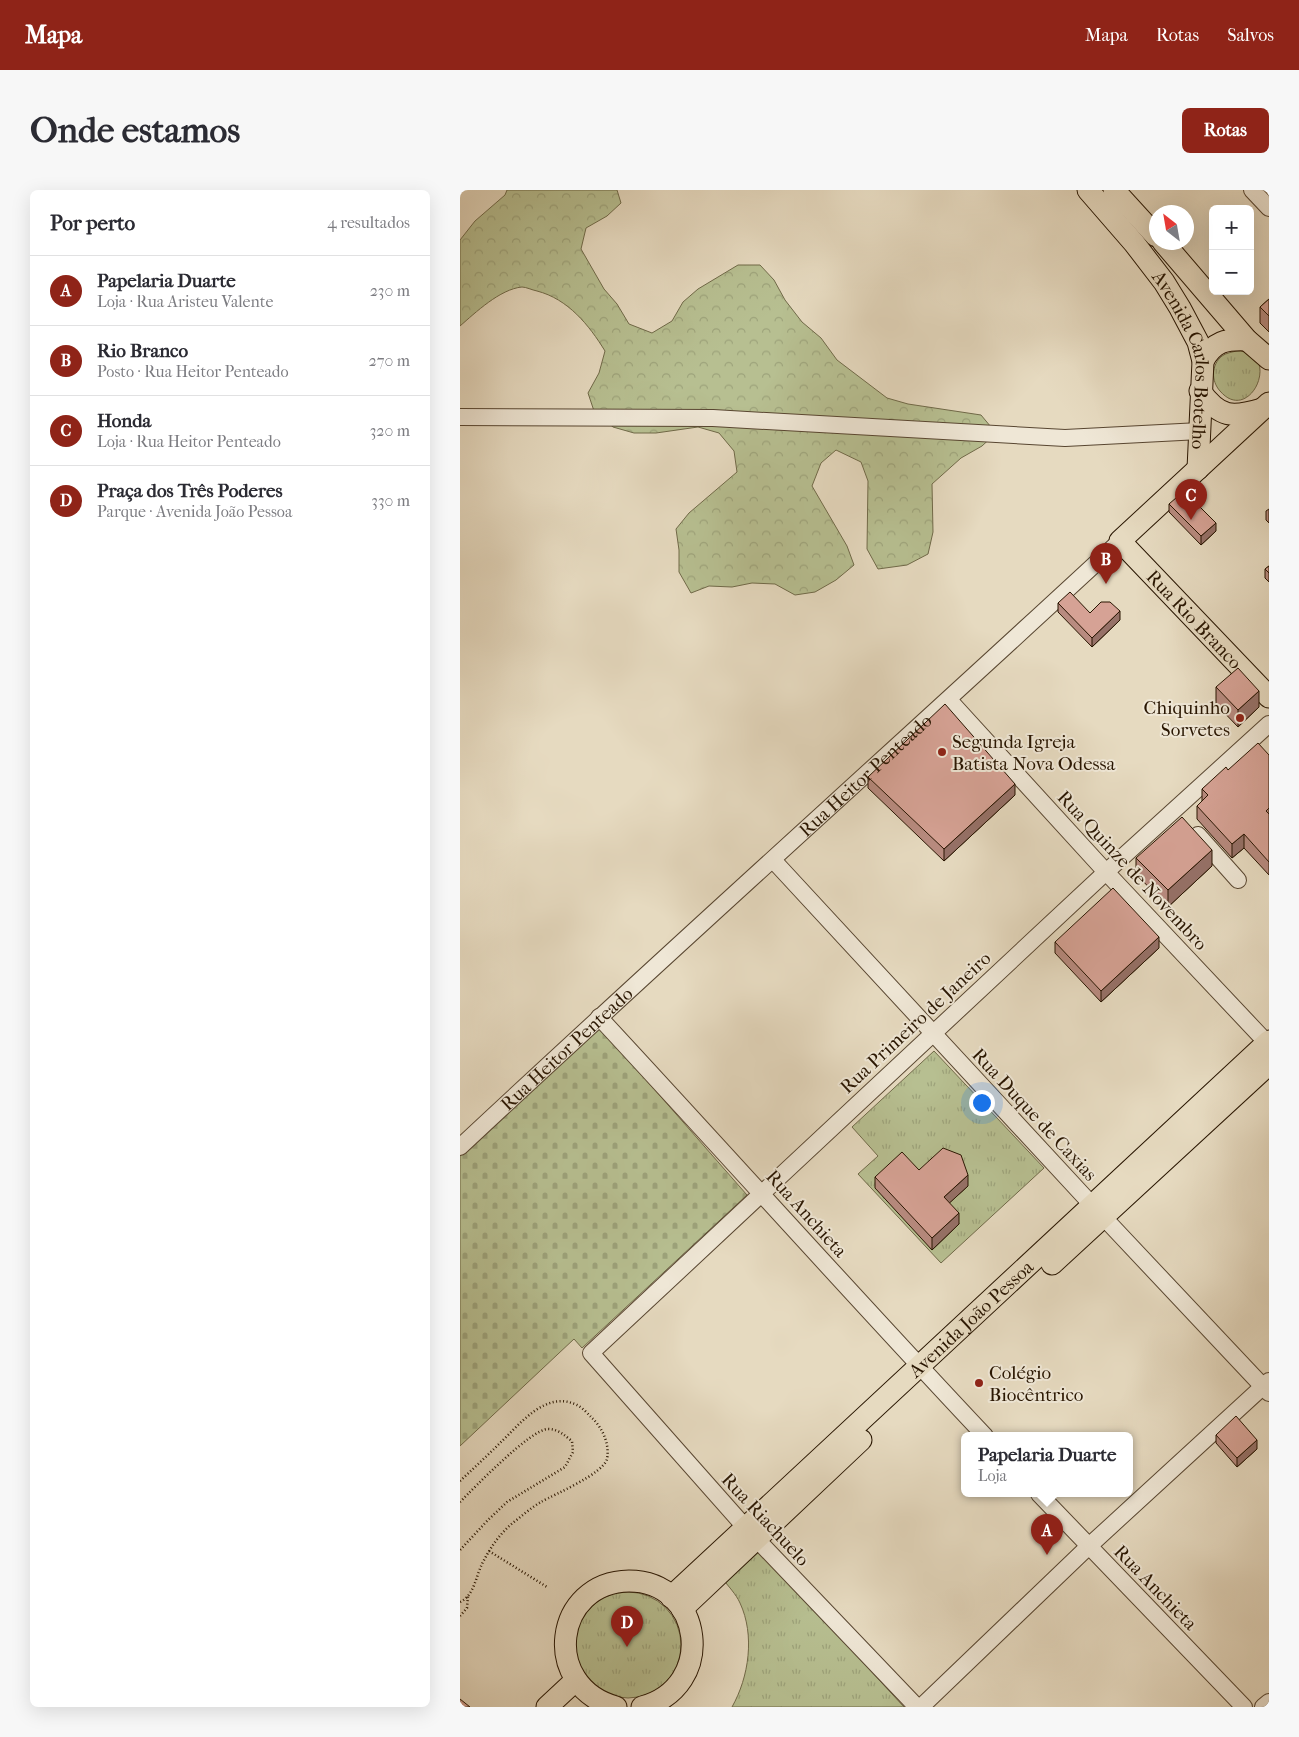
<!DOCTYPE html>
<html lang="pt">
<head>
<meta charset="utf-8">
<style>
	body { margin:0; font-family:"IM FELL French Canon",serif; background:#f7f7f7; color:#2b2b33 }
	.controls { position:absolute; right:15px; top:15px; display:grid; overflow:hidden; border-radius:8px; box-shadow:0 5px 20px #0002 }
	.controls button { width:45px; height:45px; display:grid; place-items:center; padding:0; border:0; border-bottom:1px solid #e1e1e2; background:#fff; color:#2b2b33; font:25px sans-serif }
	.compass { position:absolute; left:689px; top:15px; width:45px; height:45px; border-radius:50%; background:#fff; box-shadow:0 5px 20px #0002; rotate:329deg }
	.you { position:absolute; left:521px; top:912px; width:18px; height:18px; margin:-12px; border:4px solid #fff; border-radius:50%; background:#1a73e8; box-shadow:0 0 0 8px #1a73e833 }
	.badge { display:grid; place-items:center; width:32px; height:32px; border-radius:50%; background:#8f2418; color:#fff; font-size:16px; font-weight:700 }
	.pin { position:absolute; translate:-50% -41px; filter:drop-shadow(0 1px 2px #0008) }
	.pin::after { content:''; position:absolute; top:26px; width:18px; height:15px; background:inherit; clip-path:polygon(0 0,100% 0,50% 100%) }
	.popup { position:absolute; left:501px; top:1242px; width:172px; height:65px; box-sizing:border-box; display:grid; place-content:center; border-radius:8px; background:#fff; filter:drop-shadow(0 1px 4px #0005); font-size:16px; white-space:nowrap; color:#7c7c81 }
	.popup b { font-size:19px; color:#2b2b33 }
	.popup::after { content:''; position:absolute; left:50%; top:100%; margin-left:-10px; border:10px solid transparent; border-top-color:#fff }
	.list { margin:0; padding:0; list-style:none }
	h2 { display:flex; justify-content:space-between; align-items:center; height:65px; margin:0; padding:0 20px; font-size:21px }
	h2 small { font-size:16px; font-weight:400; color:#7c7c81 }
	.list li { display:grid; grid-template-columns:32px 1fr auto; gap:15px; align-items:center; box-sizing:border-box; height:70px; padding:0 20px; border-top:1px solid #e1e1e2 }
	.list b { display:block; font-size:19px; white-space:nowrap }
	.list p { margin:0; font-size:16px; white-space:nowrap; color:#7c7c81 }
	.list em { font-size:16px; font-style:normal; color:#7c7c81 }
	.map { position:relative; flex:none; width:809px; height:1517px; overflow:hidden; border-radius:8px }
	header { display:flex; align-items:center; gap:30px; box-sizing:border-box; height:70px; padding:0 25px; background:#8f2418; color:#fff }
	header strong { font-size:24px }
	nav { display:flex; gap:28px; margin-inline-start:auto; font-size:18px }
	.intro { display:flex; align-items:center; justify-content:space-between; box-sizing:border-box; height:120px; padding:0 30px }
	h1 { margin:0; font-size:35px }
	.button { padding:12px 22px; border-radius:8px; background:#8f2418; color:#fff; font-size:18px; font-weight:700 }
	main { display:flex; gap:30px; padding:0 30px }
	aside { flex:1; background:#fff; border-radius:8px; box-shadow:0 5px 20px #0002 }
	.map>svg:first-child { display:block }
	.forest { fill:url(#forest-crowns); stroke:#706a49 }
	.cemetery { fill:url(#cemetery-stones); stroke:#706a49 }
	.park { fill:url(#park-tufts); stroke:#706a49 }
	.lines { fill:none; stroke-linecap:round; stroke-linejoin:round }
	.minor-casing { stroke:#584631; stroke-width:18 }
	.major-casing { stroke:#281501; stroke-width:23 }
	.path { stroke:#281501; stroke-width:2.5; stroke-dasharray:1 2.5; stroke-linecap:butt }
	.minor { stroke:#efe7d6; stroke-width:16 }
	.major { stroke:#e6dac0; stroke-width:21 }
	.wall { fill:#b88b80; stroke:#281501 }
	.shaded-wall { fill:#967168; stroke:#281501 }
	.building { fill:#d6a295; stroke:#281501 }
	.poi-dot { fill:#8f2418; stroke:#efe7d6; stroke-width:2 }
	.labels { text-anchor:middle; stroke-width:4; stroke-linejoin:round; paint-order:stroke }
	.street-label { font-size:19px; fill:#281501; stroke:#efe7d6 }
	.poi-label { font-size:19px; fill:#281501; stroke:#efe7d6; text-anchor:start }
</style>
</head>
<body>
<header>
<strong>Mapa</strong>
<nav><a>Mapa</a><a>Rotas</a><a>Salvos</a></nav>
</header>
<div class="intro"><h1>Onde estamos</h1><a class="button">Rotas</a></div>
<main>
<aside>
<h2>Por perto<small>4 resultados</small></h2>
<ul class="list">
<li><span class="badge">A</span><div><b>Papelaria Duarte</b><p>Loja · Rua Aristeu Valente</p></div><em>230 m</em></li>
<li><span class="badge">B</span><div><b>Rio Branco</b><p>Posto · Rua Heitor Penteado</p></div><em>270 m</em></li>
<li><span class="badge">C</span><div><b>Honda</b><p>Loja · Rua Heitor Penteado</p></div><em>320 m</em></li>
<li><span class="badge">D</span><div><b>Praça dos Três Poderes</b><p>Parque · Avenida João Pessoa</p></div><em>330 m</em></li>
</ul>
</aside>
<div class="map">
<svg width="809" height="1517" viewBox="0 0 809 1517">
	<defs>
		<pattern id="forest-crowns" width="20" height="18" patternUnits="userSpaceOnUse" patternTransform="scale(1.25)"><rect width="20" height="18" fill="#b7bf91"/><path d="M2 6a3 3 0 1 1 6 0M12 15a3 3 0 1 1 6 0" fill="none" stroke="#9da37b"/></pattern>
		<pattern id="cemetery-stones" width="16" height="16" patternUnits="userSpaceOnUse" patternTransform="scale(1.25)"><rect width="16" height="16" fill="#b7bf91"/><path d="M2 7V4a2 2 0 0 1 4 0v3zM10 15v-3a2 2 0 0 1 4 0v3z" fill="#9da37b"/></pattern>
		<pattern id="park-tufts" width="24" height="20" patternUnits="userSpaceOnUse" patternTransform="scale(1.25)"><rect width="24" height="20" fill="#b7bf91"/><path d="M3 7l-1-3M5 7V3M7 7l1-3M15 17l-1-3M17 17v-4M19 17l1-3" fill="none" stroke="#9da37b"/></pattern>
	</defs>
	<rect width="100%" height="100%" fill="#e6dac0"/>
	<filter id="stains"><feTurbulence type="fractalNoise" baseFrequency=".004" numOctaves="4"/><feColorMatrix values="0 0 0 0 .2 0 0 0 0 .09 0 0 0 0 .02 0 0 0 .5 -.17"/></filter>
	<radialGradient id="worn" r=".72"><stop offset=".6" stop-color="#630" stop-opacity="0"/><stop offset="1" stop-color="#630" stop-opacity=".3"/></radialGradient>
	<path class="forest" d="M 47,0 L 157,0 L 161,13 L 147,26 L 126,38 L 121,59 L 144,99 L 157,114 L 169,134 L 192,143 L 212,131 L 223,112 L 238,99 L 278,75 L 300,75 L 314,90 L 325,110 L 342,132 L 361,148 L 377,170 L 427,208 L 448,214 L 521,225 L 536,243 L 522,256 L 501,268 L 472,294 L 473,342 L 468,364 L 447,375 L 418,379 L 407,359 L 408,291 L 401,272 L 376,260 L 361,273 L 352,296 L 387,356 L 394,375 L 376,390 L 355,402 L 335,405 L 315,394 L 292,393 L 272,397 L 249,396 L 231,403 L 219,382 L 219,360 L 216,339 L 229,323 L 277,282 L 274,261 L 259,243 L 238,237 L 196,243 L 174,243 L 153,237 L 134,221 L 128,203 L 139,183 L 145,161 C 129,135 108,109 77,101 C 72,100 66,97 62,97 C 40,99 15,123 0,136 L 0,50 L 15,31 L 45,5 Z"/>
	<path class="cemetery" d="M 138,835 L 287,1005 L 122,1158 L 114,1149 L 0,1256 L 0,966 Z"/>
	<path class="park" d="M 777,161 C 786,161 791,164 797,169 C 809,190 783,228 760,201 C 751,191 751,175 762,166 C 766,163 772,162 777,161 Z
		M 474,861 L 584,978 L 481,1073 L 398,984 L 418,966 L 392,937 Z
		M 296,1356 L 444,1517 L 272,1517 C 289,1487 295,1445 280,1413 C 276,1404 268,1396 262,1388 Z
		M115 1455a53 53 0 1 1 106 0a53 53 0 1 1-106 0Z"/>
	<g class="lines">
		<g class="minor-casing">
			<g id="minor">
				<path d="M 792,0 L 809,18"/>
				<path d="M 0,227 L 253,228 L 605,248 L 740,241"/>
				<path d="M 489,510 L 646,682 L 809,855"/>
				<path d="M 738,645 L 778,690"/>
				<path d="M 313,670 L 633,1016 L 809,1203"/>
				<path d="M 139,827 C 268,966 395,1108 525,1246"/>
				<path id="s1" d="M 0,957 C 218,753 441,554 660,351"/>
				<path d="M 579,1304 L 784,1517"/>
				<path d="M 457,1517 L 285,1337 L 131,1163 L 646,682 L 809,534"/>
				<path d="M 461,1517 L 629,1356 L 809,1191"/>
				<path d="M 803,1517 L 809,1512"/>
			</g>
		</g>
		<g class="major-casing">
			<g id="major">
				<path id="s2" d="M 628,0 L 674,53 L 704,92 L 720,118 L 738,152 L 743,171 L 738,279"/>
				<path d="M 654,0 L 696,46"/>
				<path d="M 703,52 L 787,150 L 809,169"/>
				<path d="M 743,171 C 754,151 766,149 787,150"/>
				<path d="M 740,201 C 760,228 772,228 802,219"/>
				<path id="s3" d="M 809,213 L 660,351 L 809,507"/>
				<path d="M 592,1074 L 809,874"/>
				<path id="s4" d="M 211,1407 L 809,851"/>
				<path d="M 222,1419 L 401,1250"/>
				<path d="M 87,1517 L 116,1490"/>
				<path d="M 156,1517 C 80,1496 94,1392 169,1391 C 244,1391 257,1497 182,1517"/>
			</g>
		</g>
		<path class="path" d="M 0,1291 C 14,1278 28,1265 41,1252 C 61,1233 86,1200 117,1215 C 123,1218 128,1224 132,1228 C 142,1237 150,1254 147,1269 C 143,1284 95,1304 81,1312 C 72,1317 63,1325 54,1332 C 40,1343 30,1358 22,1374 C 16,1386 14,1406 0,1412
			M 0,1312 C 14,1298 71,1239 88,1239 C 98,1239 104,1245 112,1251 L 113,1262 L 105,1277 L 47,1312 L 28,1330 L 0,1360
			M 29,1361 L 87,1397
			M 0,1426 L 7,1418 L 8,1406"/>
		<use href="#minor" class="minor"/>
		<use href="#major" class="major"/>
	</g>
	<path class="wall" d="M 809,109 L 809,142 L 800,133 L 800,117 Z
		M 709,314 L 756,341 L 741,355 L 709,322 Z
		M 809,319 L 809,333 L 806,330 L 806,321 Z
		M 809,376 L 809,392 L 805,388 L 805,379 Z
		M 598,413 L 630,423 L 660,430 L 632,457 L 598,422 Z
		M 756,497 L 799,517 L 778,537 L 756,514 Z
		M 809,565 L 809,685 L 784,658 L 772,668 L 737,629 L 737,616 L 742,611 L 742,599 L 768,580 Z
		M 408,587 L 555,605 L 484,671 L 408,598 Z
		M 676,668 L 752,676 L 708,717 L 676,684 Z
		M 595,752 L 699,758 L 641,812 L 595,763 Z
		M 459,980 L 508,996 L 489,1013 L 499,1034 L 472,1060 L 415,998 L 415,987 Z
		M 756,1245 L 797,1259 L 777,1277 L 756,1253 Z"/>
	<path class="shaded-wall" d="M 756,333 L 756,341 L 741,355 L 741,346 Z
		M 660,421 L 660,430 L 632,457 L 632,448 Z
		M 799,501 L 799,517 L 778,537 L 778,520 Z
		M 555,594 L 555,605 L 484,671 L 484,659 Z
		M 784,644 L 784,658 L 772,668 L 772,654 Z
		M 752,660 L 752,676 L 708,717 L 708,700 Z
		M 699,747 L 699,758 L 641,812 L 641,801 Z
		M 508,985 L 508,996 L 484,1018 L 484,1007 Z
		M 499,1023 L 499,1034 L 472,1060 L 472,1048 Z
		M 797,1250 L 797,1259 L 777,1277 L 777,1268 Z"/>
	<path class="building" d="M 809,109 L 809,126 L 800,117 Z
		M 724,301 L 756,333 L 741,346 L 709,314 Z
		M 809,376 L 809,383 L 805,379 Z
		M 610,402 L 630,423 L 641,412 L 650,412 L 660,421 L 632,448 L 598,413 Z
		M 778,478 L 799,501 L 778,520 L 756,497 Z
		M 485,514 L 555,594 L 484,659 L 408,587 Z
		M 798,553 L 809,565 L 809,618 L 806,621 L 809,624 L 809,672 L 784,644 L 772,654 L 737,616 L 748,605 L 742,599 L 766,577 L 768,580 Z
		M 722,627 L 752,660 L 708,700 L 676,668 Z
		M 653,698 L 699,747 L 641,801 L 595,752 Z
		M 483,958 L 501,965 L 508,985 L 484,1007 L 499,1023 L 472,1048 L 415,987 L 442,962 L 459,980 Z
		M 776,1226 L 797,1250 L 777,1268 L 756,1245 Z
		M 0,1509 L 10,1517 L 0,1517 Z"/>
	<g class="poi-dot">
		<circle cx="780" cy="528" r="5"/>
		<circle cx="482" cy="562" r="5"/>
		<circle cx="519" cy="1193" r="5"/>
	</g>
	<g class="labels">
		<g class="street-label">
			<text dy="7" stroke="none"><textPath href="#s2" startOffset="202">Avenida Carlos Botelho</textPath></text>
			<text dy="7" stroke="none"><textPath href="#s3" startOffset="311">Rua Rio Branco</textPath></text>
			<text dy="7" stroke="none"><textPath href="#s1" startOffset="550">Rua Heitor Penteado</textPath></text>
			<text transform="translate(673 680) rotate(47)" y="7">Rua Quinze de Novembro</text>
			<text transform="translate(455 832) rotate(-43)" y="7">Rua Primeiro de Janeiro</text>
			<text dy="7" stroke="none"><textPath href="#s1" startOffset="145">Rua Heitor Penteado</textPath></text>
			<text transform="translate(575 924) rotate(47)" y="7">Rua Duque de Caxias</text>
			<text transform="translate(347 1023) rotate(48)" y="7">Rua Anchieta</text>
			<text dy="7" stroke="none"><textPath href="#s4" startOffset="409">Avenida João Pessoa</textPath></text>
			<text transform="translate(306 1329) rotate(47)" y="7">Rua Riachuelo</text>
			<text transform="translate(696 1397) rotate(46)" y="7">Rua Anchieta</text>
		</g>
		<g class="poi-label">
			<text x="770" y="524" text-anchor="end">Chiquinho<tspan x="770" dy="22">Sorvetes</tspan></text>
			<text x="492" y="558">Segunda Igreja<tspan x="492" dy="22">Batista Nova Odessa</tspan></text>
			<text x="529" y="1189">Colégio<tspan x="529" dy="22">Biocêntrico</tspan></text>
		</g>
	</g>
	<rect width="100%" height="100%" filter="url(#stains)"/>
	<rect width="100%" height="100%" fill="url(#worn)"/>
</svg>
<div class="controls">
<button>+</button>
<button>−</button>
</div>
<svg class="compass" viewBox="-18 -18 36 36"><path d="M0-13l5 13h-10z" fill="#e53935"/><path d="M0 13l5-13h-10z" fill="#7c7c81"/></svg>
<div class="you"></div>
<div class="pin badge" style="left:587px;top:1365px">A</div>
<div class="popup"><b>Papelaria Duarte</b>Loja</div>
<div class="pin badge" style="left:646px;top:394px">B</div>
<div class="pin badge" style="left:731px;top:330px">C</div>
<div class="pin badge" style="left:167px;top:1457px">D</div>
</div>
</main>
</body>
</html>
